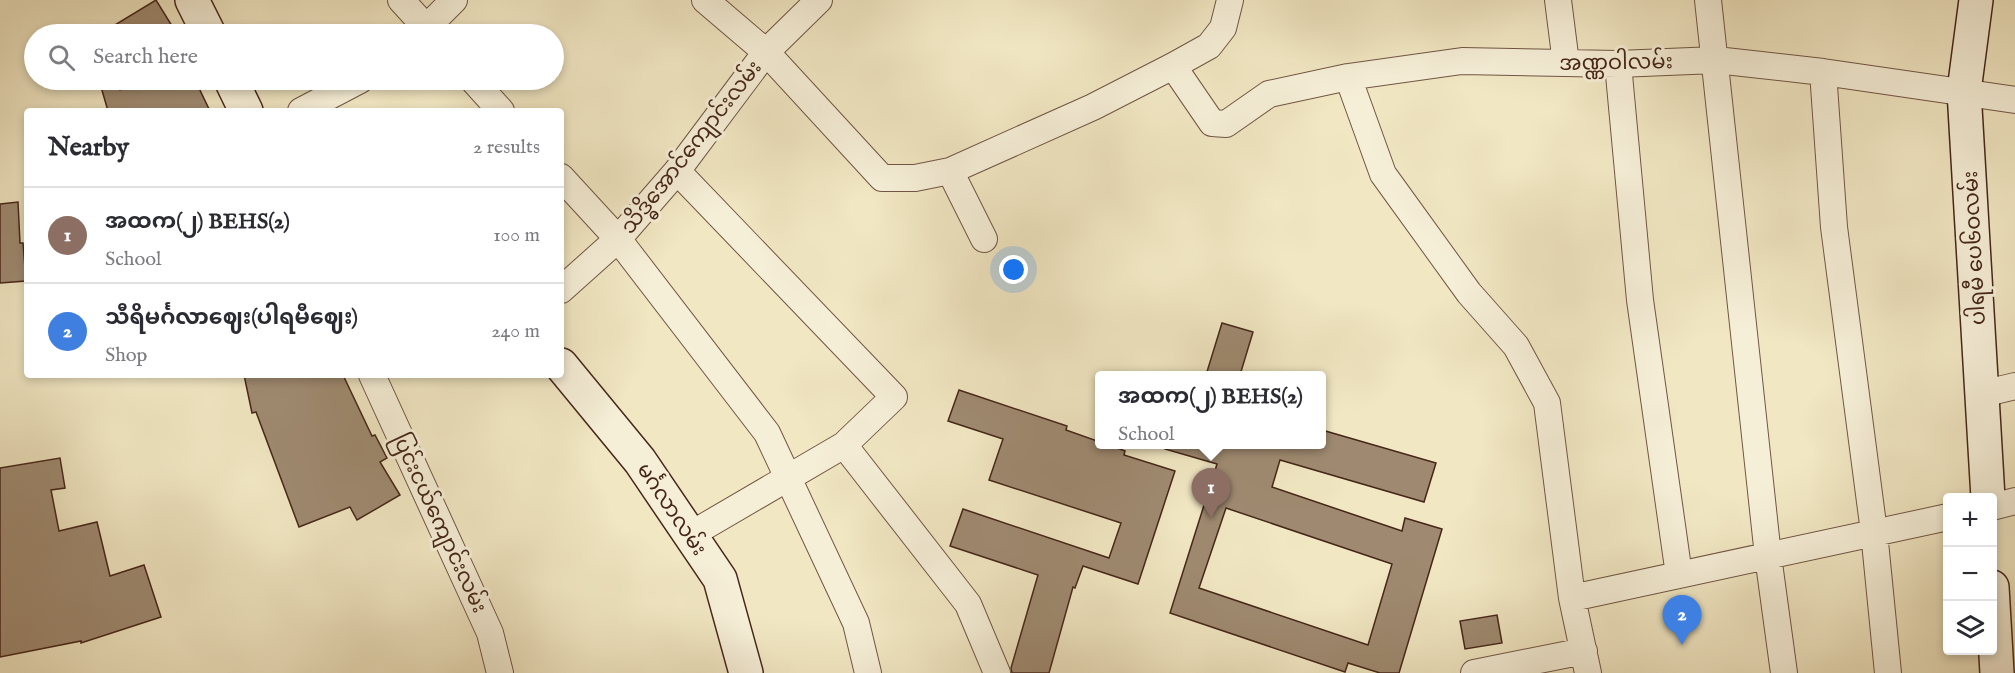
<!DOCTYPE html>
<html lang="en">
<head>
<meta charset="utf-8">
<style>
	body { margin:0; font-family:"IM FELL English","Noto Sans Myanmar",serif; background:#f2f2f3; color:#2b2b33 }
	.controls { position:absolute; right:18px; bottom:18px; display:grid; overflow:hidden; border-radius:6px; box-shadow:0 3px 9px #0003 }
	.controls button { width:54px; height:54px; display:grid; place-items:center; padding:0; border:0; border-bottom:2px solid #e1e1e2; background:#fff; color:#2b2b33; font:30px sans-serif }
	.you { position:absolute; left:1014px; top:270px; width:21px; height:21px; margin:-15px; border:4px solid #fff; border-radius:50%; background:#1a73e8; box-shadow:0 0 0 9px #1a73e833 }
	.badge { display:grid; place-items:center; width:39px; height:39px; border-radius:50%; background:#7c3aed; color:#fff; font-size:20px; font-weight:700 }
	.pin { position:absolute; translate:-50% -50px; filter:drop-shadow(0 2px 3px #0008) }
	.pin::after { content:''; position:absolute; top:32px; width:21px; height:18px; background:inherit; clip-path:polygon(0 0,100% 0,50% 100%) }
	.popup { position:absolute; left:1095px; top:371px; width:231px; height:78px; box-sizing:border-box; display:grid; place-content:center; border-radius:6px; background:#fff; filter:drop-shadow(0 2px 4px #0005); font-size:20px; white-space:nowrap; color:#7c7c81 }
	.popup b { font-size:22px; color:#2b2b33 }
	.popup::after { content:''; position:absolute; left:50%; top:100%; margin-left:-12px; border:12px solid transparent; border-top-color:#fff }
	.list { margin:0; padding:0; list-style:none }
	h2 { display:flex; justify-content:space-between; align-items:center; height:78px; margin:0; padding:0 24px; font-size:26px }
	h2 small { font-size:20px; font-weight:400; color:#7c7c81 }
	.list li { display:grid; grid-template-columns:39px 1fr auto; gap:18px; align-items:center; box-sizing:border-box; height:96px; padding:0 24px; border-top:2px solid #e1e1e2 }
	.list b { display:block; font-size:22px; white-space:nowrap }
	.list p { margin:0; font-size:20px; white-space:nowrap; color:#7c7c81 }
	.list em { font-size:20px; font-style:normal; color:#7c7c81 }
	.icon { flex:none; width:33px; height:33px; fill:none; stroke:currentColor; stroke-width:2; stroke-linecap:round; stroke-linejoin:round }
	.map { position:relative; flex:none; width:2015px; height:673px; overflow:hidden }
	.search { position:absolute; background:#fff; box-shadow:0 3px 9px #0003; left:24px; top:24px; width:540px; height:66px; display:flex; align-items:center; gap:15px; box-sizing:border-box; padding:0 21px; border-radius:33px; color:#7c7c81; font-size:22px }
	.panel { position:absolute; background:#fff; box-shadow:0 3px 9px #0003; left:24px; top:108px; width:540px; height:270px; border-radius:6px }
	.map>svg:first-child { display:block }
	.building { fill:#9f8a71; stroke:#462619; stroke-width:1.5; fill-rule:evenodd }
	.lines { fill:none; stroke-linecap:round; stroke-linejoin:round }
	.street-casing { stroke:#715644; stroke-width:28 }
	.secondary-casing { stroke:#462619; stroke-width:36 }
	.street { stroke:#f6efd8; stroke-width:26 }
	.secondary { stroke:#f6efd8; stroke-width:33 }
	.labels { text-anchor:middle; stroke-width:6; stroke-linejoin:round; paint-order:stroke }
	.street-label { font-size:21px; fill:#462619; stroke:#f6efd8 }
</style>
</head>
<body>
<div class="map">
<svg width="2015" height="673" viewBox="0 0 2015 673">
	<rect width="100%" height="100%" fill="#f1e7c3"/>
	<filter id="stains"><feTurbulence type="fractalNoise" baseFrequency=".00333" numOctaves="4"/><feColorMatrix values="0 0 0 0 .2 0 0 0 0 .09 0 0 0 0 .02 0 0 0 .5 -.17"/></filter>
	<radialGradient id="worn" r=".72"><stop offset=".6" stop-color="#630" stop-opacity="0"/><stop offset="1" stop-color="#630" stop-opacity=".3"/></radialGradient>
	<path class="building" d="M 156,0 L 177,34 L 100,34 Z
		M 99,80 L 117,80 L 120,90 L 140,80 L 195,80 L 210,111 L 108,111 Z
		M 18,202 L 20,243 L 23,243 L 26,281 L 0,283 L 0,204 Z
		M 1222,323 L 1253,332 L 1240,375 L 1206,375 Z
		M 244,375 L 343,375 L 372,436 L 375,435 L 387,458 L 380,462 L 400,495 L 357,520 L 350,507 L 299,527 L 256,412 L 252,413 Z
		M 959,390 L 1067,426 L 1066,430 L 1100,442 L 1100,444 L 1107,444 L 1125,451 L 1124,455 L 1175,471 L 1138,584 L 1083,566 L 1075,588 L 1073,587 L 1049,673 L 1012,673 L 1011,668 L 1038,575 L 950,546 L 963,509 L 1109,558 L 1121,523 L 989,480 L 1003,439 L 948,421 Z
		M 1322,430 L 1436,463 L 1424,502 L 1280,460 L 1272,487 L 1402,531 L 1405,518 L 1442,529 L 1399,673 L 1380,673 L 1348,663 L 1345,672 L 1170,613 L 1217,464 L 1165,449 L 1166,444 L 1322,444 ZM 1226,508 L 1392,564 L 1368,645 L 1199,588 Z
		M 60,458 L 65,488 L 51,490 L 59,531 L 97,522 L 110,576 L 144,565 L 161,617 L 81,643 L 81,641 L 0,657 L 0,468 Z
		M 1497,615 L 1502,643 L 1465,649 L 1460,621 Z"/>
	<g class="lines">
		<g class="street-casing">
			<path id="street" d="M 401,0 L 432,34
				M 705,0 L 766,52 L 882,178 L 915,178 L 950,171 L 1093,107 L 1173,66 L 1209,46 L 1223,28 L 1230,0
				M 1558,0 L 1566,63
				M 1708,0 L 1768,556 L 1784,673
				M 420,34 L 454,0
				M 1618,64 L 1640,300 L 1679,575
				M 1173,66 L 1212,123 L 1226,124 L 1269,94 L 1348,77 L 1462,61 L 1618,64 L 1716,60 L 1823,72 L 2015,100
				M 1823,72 L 1834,227 L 1874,532 L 1888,673
				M 1348,77 L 1383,174 L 1469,293 L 1516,346 L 1547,403 L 1572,598 L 1588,673
				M 473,80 L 501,111
				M 301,111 L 360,80
				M 677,171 L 894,397 L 844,445 L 690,535
				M 950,171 L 984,239
				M 561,177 L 618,239 L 767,433 L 856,623 L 868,673
				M 561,290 L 618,239 L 677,171 L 766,52 L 819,0
				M 372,375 L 490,633 L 500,673
				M 1982,394 L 2015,386
				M 844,445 L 968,604 L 997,673
				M 1992,507 L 2015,501
				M 1572,598 L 1948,517
				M 1474,673 L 1584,651"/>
		</g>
		<g class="secondary-casing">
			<path id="secondary" d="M 192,0 L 209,34
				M 1976,0 L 1964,91 L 1988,498
				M 231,80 L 246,111
				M 561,365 L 640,461 L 720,579 L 746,673
				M 1992,587 L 1997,673"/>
		</g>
		<use href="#street" class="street"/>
		<use href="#secondary" class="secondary"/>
	</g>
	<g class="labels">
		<g class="street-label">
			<text transform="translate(1616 62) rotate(-1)" y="7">အဏ္ဏဝါလမ်း</text>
			<text transform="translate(691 147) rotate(-52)" y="7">သိဒ္ဓိအောင်ကျောင်းလမ်း</text>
			<text transform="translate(1974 248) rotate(-93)" y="7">ပါရမီ ပေ၆ဝလမ်း</text>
			<text transform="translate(672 509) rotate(56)" y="7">မင်္ဂလာလမ်း</text>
			<text transform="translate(440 523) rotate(65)" y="7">ပြင်းငယ်ကျောင်းလမ်း</text>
		</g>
	</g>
	<rect width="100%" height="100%" filter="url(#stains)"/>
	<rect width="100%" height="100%" fill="url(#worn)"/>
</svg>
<div class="controls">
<button>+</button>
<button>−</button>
<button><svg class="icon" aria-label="layers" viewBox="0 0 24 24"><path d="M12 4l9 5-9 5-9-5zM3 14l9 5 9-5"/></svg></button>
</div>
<div class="you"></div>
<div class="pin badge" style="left:1211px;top:518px;background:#8d6e63">1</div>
<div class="popup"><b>အထက(၂) BEHS(2)</b>School</div>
<div class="pin badge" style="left:1682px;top:645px;background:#3f7fe0">2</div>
<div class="search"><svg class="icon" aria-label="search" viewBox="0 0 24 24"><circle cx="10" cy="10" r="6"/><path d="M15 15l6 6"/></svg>Search here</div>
<section class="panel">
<h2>Nearby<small>2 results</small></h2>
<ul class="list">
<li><span class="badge" style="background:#8d6e63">1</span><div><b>အထက(၂) BEHS(2)</b><p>School</p></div><em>100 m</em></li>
<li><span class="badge" style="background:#3f7fe0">2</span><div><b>သီရိမင်္ဂလာဈေး(ပါရမီဈေး)</b><p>Shop</p></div><em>240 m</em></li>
</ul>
</section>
</div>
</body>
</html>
